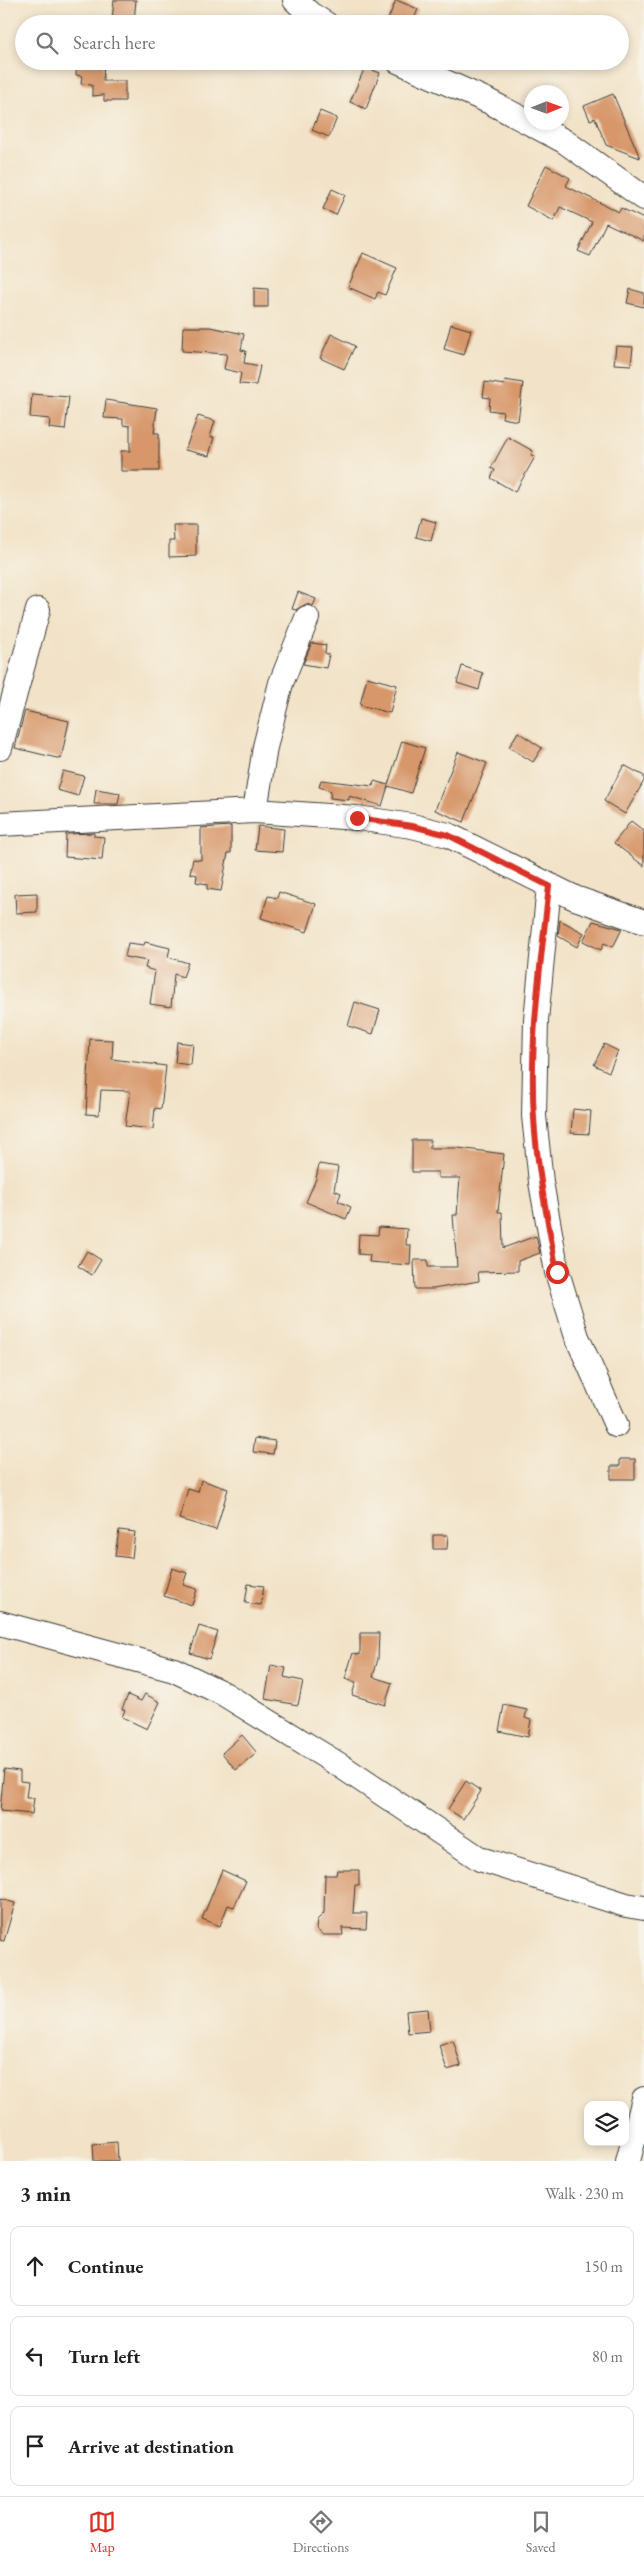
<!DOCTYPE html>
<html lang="en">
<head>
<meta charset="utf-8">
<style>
	body { margin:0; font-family:"EB Garamond",serif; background:#f6f6f6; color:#202124 }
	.controls { position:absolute; right:15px; bottom:15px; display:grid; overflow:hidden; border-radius:10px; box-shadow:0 2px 8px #0003 }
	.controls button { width:45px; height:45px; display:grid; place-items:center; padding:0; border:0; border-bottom:1px solid #e0e0e0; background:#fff; color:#202124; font:25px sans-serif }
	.compass { position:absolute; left:524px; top:85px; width:45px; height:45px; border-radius:50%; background:#fff; box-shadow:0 2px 8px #0003; rotate:89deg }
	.stop { position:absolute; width:15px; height:15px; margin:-11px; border:4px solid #d93025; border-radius:50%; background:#fff }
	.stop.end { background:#d93025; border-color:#fff; box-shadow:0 1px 5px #0008 }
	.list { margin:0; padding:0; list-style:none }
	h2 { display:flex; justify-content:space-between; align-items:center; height:65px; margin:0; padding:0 20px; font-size:21px }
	h2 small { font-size:16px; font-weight:400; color:#757577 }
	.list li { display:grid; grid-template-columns:32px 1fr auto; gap:15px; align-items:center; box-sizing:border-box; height:80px; margin:0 10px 10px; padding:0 10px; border:1px solid #e0e0e0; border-radius:10px }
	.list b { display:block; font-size:19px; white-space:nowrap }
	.list em { font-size:16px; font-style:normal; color:#757577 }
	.icon { flex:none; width:28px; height:28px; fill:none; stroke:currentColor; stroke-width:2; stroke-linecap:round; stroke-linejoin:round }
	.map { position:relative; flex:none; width:644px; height:2161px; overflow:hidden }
	.search { position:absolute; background:#fff; box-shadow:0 2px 8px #0003; left:15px; right:15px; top:15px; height:55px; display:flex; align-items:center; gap:12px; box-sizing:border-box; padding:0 18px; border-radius:28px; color:#757577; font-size:19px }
	.sheet { height:335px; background:#fff }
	nav { display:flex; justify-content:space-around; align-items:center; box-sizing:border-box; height:70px; border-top:1px solid #e0e0e0; background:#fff; font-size:14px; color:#757577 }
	nav a { display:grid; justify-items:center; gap:2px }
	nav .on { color:#d93025 }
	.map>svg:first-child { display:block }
	.building { fill:#d7976a }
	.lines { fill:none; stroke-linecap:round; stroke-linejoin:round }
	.minor-casing { stroke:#3c3a36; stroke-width:26 }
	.minor { stroke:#fff; stroke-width:24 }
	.route { stroke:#d93025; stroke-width:6 }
</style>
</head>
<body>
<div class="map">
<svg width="644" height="2161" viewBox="0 0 644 2161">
	<rect width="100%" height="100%" fill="#f7f3e8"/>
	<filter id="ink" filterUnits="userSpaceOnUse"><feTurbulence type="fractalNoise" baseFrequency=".02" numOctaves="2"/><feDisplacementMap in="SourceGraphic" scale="10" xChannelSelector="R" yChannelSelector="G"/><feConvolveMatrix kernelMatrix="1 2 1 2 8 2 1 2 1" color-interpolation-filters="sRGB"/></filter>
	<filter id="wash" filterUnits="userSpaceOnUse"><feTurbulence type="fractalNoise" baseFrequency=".0096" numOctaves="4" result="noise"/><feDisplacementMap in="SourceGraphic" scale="20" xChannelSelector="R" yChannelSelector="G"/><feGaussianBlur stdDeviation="1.12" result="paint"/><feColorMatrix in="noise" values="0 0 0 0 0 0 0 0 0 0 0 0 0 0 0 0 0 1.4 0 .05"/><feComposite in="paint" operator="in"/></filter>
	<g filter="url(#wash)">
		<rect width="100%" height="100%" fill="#f2e3c8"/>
		<g id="blocks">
			<path class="building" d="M 114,0 L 136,0 L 134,22 L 112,20 Z
				M 396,0 L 418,9 L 412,24 L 386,24 Z
				M 77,61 L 104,61 L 103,81 L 125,81 L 125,101 L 104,101 L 104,95 L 92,96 L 92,85 L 81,84 L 82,76 L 76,75 Z
				M 365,67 L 380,73 L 366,109 L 350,102 Z
				M 613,94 L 640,158 L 606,145 L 595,118 L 590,120 L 584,106 Z
				M 320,111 L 337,118 L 329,137 L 312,130 Z
				M 546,165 L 570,178 L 566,186 L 619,212 L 621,208 L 644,219 L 644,241 L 606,223 L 590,256 L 578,251 L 592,222 L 560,207 L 554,221 L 526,206 Z
				M 332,189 L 345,195 L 336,215 L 323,209 Z
				M 363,253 L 397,268 L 385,295 L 378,292 L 375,299 L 348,287 Z
				M 254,288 L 268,289 L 268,307 L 254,307 Z
				M 630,289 L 644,293 L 644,307 L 627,303 Z
				M 451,324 L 471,330 L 464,355 L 444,349 Z
				M 183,327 L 210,327 L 244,334 L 241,350 L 246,351 L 244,363 L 260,366 L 256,385 L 239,384 L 241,373 L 224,369 L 227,354 L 182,351 Z
				M 331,334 L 355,346 L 344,369 L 320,358 Z
				M 616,346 L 633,347 L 631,365 L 614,364 Z
				M 505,380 L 523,383 L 518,421 L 502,418 L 503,412 L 489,410 L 490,398 L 483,397 L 485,382 L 504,385 Z
				M 32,394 L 69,397 L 65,430 L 49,428 L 50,419 L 30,417 Z
				M 106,400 L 157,408 L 154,433 L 159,433 L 159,471 L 121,471 L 121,451 L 130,451 L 130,426 L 123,425 L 123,419 L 104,418 Z
				M 198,416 L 215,421 L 210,437 L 214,437 L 209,456 L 185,450 Z
				M 508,437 L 533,451 L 531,455 L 535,457 L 515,492 L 491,478 L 495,470 L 491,468 Z
				M 421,518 L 436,522 L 431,541 L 416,537 Z
				M 173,525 L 196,525 L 196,556 L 169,557 L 169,541 L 174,541 Z
				M 298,592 L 316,599 L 313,606 L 306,604 L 296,610 L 292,609 Z
				M 312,643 L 326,645 L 325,653 L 329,655 L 326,668 L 303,664 Z
				M 462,666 L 483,673 L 479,690 L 457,683 Z
				M 367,677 L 397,685 L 390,713 L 360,705 Z
				M 25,711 L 69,721 L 61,759 L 15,748 Z
				M 518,732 L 542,748 L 533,762 L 509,747 Z
				M 402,741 L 425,748 L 411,793 L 388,786 L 382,806 L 349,796 L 349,800 L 330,798 L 331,791 L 319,787 L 321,780 L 373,786 L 374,781 L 388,785 Z
				M 458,752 L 487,763 L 464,822 L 435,810 Z
				M 624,765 L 644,776 L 644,781 L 625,814 L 604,801 Z
				M 63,771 L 84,776 L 78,796 L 57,790 Z
				M 96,789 L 120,793 L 118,804 L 94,804 Z
				M 631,821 L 644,831 L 644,866 L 614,843 Z
				M 231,826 L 231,853 L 228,853 L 221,891 L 207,889 L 207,884 L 196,882 L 197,875 L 190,873 L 193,859 L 201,860 L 201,828 Z
				M 258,826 L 284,829 L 282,852 L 255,850 Z
				M 94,833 L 94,836 L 104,837 L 102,860 L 65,857 L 66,834 Z
				M 279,892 L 316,904 L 307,932 L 261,918 L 268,896 L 277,898 Z
				M 37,893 L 37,912 L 16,913 L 15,894 Z
				M 560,920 L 584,933 L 577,947 L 558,936 Z
				M 593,921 L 622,929 L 613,947 L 604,943 L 601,950 L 583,941 Z
				M 145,942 L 170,948 L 168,957 L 188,963 L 183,977 L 174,974 L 171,1007 L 150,1004 L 155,971 L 145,968 L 147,961 L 125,957 L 128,943 L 144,945 Z
				M 355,1002 L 380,1010 L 373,1034 L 348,1026 Z
				M 90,1039 L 113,1040 L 112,1059 L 166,1066 L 161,1109 L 155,1108 L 153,1129 L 125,1126 L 130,1091 L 101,1090 L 99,1115 L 86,1114 Z
				M 177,1042 L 193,1044 L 191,1065 L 175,1063 Z
				M 604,1044 L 618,1051 L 609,1072 L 594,1065 Z
				M 573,1109 L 591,1111 L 589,1134 L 571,1133 Z
				M 412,1140 L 430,1140 L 430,1148 L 459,1148 L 504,1154 L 498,1212 L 502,1212 L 503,1248 L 536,1236 L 540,1253 L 518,1261 L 518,1271 L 478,1272 L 479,1281 L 433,1289 L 415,1289 L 414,1260 L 428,1260 L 428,1267 L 457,1267 L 453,1215 L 457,1215 L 460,1178 L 438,1178 L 438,1172 L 412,1172 Z
				M 319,1164 L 338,1167 L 334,1190 L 341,1193 L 338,1201 L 351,1207 L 346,1219 L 306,1202 L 316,1179 Z
				M 379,1227 L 407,1229 L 406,1245 L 411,1245 L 410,1265 L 369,1262 L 370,1255 L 358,1254 L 359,1234 L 378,1235 Z
				M 87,1251 L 101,1260 L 92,1275 L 78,1266 Z
				M 255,1438 L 275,1441 L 273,1454 L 253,1452 Z
				M 620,1459 L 635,1459 L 635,1479 L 611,1479 L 611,1466 L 620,1466 Z
				M 201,1480 L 228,1489 L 216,1530 L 179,1519 L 188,1489 L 198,1492 Z
				M 119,1530 L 135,1532 L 132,1558 L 115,1556 Z
				M 433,1535 L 448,1535 L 447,1549 L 433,1549 Z
				M 172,1568 L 187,1573 L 183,1585 L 197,1589 L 192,1605 L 164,1596 Z
				M 248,1584 L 264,1586 L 261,1605 L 245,1603 Z
				M 199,1626 L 218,1632 L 209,1659 L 190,1653 Z
				M 360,1633 L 379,1633 L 378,1659 L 373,1677 L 392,1683 L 385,1705 L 352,1695 L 356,1682 L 345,1679 L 353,1653 L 360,1655 Z
				M 271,1665 L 286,1668 L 284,1677 L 303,1681 L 298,1705 L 265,1699 Z
				M 145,1694 L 160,1702 L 147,1729 L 122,1717 L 125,1710 L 122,1709 L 128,1695 L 141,1701 Z
				M 504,1705 L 527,1710 L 525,1718 L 531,1720 L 528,1737 L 499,1731 Z
				M 242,1735 L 257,1753 L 236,1770 L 222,1753 Z
				M 4,1769 L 20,1771 L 20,1781 L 28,1782 L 26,1798 L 34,1798 L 32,1814 L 0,1811 Z
				M 466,1781 L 481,1791 L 463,1819 L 448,1809 Z
				M 222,1870 L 246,1881 L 234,1907 L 228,1905 L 220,1926 L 202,1919 Z
				M 337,1870 L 359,1870 L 359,1885 L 355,1885 L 353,1913 L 367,1913 L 366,1929 L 342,1928 L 343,1935 L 323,1935 L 316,1929 L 317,1920 L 324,1913 L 325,1875 L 336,1875 Z
				M 0,1899 L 15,1903 L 4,1941 L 0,1940 Z
				M 428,2009 L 430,2031 L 408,2033 L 406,2011 Z
				M 453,2040 L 461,2066 L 447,2070 L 439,2045 Z
				M 117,2142 L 118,2161 L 94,2161 L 93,2144 Z"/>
		</g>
	</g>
	<g filter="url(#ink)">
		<use href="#blocks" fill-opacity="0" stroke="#3c3a36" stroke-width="1"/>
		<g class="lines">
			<g class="minor-casing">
				<path id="minor" d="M 295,0 L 310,14 L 326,24
					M 398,61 L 488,101 L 564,141 L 644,198
					M 0,748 L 38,610
					M 255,811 L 265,747 L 281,683 L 307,618
					M 0,824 L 255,811 L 357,818 L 412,826 L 448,835 L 575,898 L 644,922
					M 549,886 L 536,1020 L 534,1116 L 541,1182 L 557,1272 L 577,1337 L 616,1425
					M 0,1623 L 174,1670 L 224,1694 L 341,1766 L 480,1859 L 626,1905 L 644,1908
					M 628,2161 L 644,2099"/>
			</g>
			<use href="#minor" class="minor"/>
		</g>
	</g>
	<g class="lines" filter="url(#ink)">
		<path class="route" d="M 357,818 L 412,826 L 448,835 L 549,886 C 541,962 529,1041 534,1118 C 537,1170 548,1221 557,1272"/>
	</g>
</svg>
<div class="controls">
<button><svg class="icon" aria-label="layers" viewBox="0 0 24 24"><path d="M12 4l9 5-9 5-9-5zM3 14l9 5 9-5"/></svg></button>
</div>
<svg class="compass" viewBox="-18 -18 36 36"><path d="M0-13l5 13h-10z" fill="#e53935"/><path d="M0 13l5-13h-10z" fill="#757577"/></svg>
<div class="stop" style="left:557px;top:1272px"></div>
<div class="stop end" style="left:357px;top:818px"></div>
<div class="search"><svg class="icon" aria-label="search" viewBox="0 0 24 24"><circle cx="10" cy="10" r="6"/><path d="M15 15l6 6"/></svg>Search here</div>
</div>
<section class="sheet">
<h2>3 min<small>Walk · 230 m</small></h2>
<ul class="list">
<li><svg class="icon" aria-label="ahead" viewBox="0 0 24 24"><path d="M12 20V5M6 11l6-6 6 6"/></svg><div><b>Continue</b></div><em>150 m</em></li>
<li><svg class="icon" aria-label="left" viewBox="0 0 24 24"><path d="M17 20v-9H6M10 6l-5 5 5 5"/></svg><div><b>Turn left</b></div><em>80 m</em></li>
<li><svg class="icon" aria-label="arrive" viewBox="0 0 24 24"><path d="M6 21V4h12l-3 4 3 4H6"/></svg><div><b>Arrive at destination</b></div></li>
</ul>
</section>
<nav>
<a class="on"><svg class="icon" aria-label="map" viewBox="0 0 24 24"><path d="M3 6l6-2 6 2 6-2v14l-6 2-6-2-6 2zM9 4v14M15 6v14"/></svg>Map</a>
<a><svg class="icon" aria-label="directions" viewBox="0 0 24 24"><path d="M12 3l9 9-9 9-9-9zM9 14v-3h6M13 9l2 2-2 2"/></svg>Directions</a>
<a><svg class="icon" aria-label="saved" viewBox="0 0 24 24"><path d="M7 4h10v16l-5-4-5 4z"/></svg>Saved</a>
</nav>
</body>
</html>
